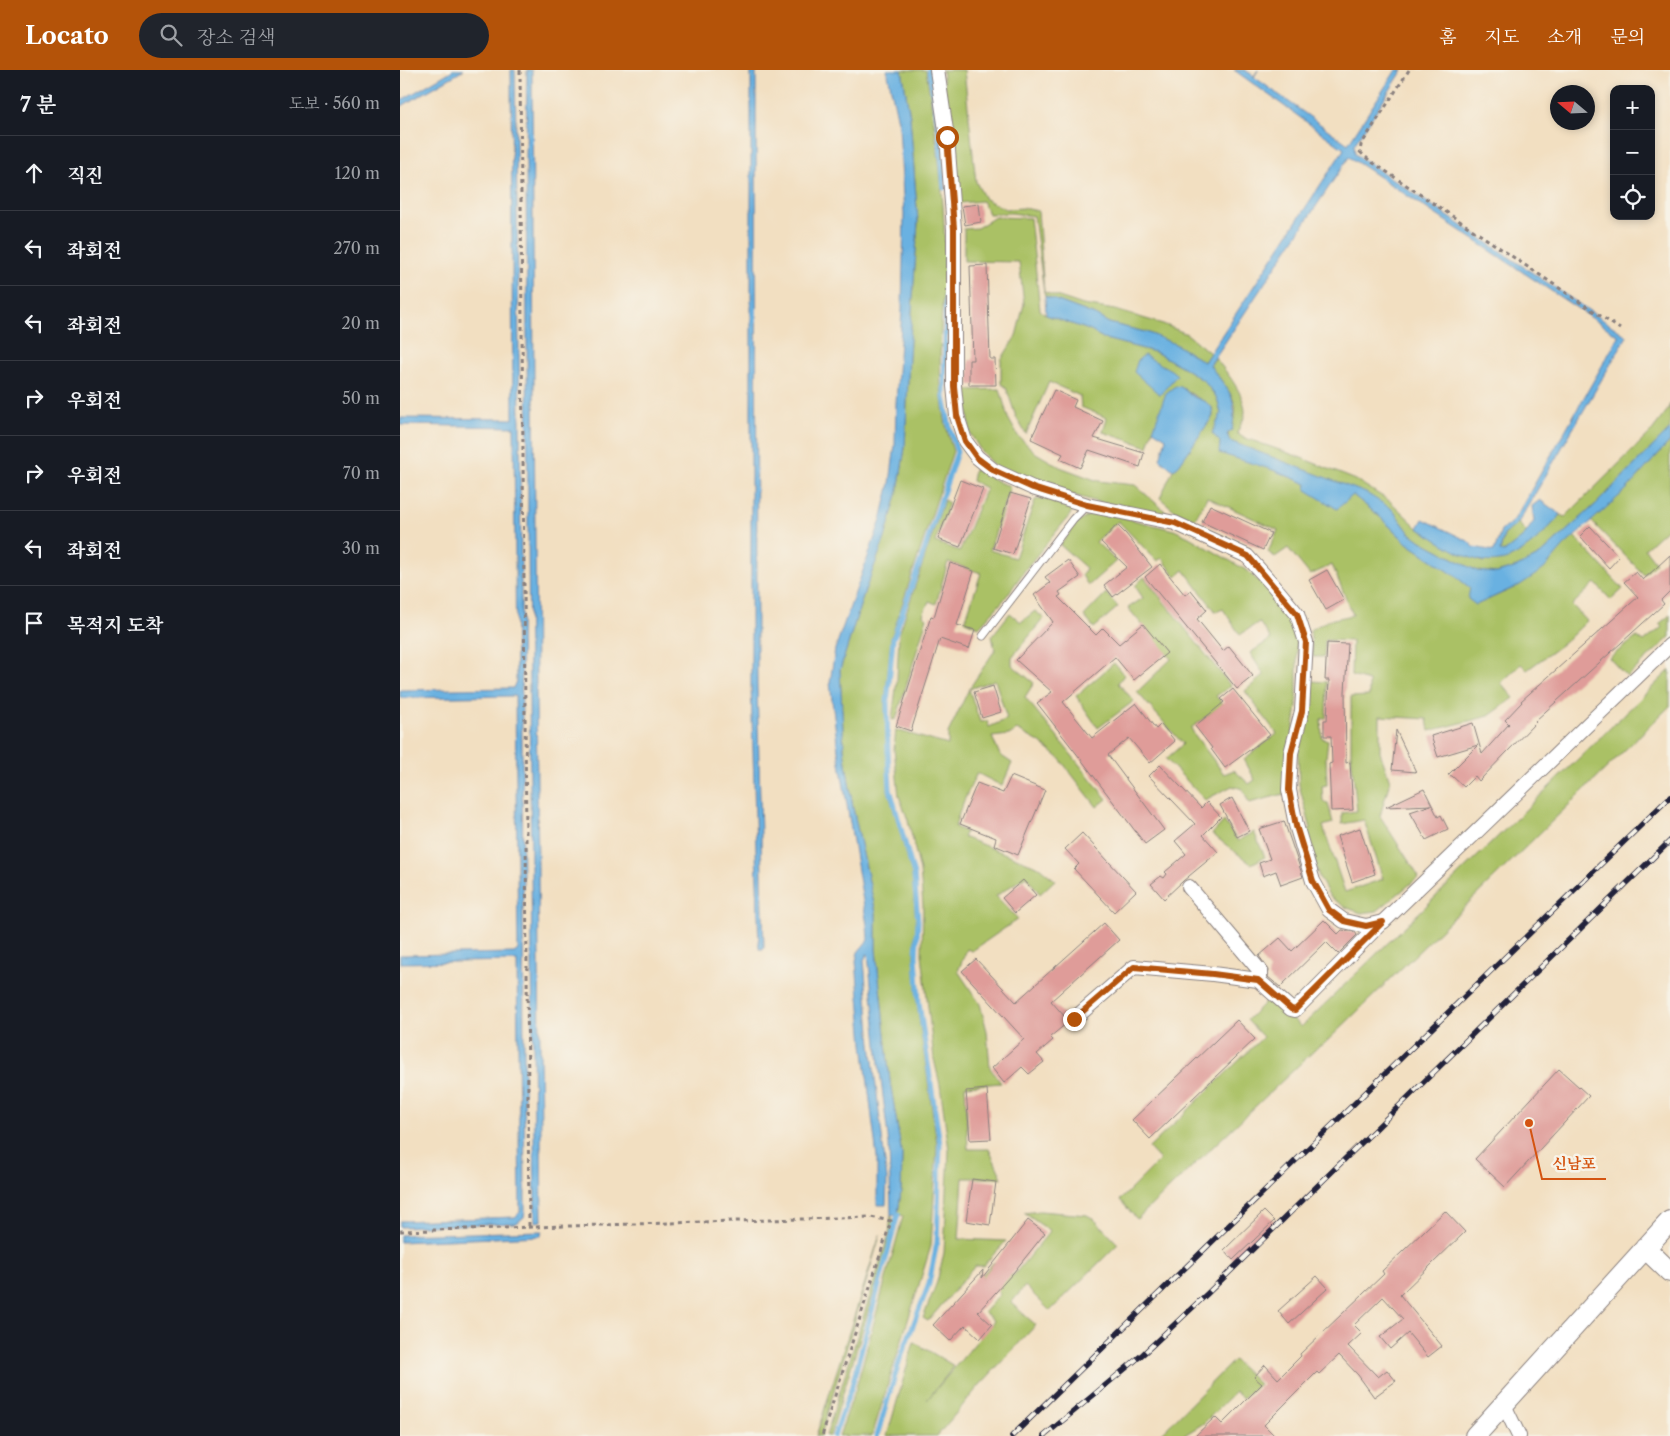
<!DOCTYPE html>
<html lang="ko">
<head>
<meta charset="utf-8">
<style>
	body { margin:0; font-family:"Libre Caslon Text","Noto Serif KR",serif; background:#20242c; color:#f1f3f6 }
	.controls { position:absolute; right:15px; top:15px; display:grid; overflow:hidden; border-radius:10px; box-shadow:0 2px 8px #0003 }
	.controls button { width:45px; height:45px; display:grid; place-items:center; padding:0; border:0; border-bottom:1px solid #363941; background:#171b24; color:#f1f3f6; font:25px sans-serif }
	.compass { position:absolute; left:1150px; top:15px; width:45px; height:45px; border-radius:50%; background:#171b24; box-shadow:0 2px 8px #0003; rotate:289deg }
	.stop { position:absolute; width:15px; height:15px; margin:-11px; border:4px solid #b45309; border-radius:50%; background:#fff }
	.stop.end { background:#b45309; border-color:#fff; box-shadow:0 1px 5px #0008 }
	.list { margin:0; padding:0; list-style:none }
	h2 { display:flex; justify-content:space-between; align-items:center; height:65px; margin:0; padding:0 20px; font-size:21px }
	h2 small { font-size:16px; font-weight:400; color:#9ea1a6 }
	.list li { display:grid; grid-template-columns:32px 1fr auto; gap:15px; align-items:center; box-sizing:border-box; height:75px; padding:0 20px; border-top:1px solid #363941 }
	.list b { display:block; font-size:19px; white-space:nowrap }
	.list em { font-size:16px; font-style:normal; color:#9ea1a6 }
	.icon { flex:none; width:28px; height:28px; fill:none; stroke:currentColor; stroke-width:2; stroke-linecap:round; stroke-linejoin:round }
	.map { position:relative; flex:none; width:1270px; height:1366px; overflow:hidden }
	header { display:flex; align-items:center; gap:30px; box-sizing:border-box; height:70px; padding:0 25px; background:#b45309; color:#fff }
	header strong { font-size:24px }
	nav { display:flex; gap:28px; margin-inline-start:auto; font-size:18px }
	.search { width:350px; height:45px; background:#20242c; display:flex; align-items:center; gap:12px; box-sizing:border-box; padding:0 18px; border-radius:28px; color:#9ea1a6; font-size:19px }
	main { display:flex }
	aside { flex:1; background:#171b24 }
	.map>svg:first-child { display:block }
	.green { fill:#aac165; stroke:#667250; fill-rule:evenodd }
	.water { fill:#69b1e1; stroke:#466a8e }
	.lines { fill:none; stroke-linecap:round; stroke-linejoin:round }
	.stream { stroke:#69b1e1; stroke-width:5 }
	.building { fill:#df9c99 }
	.service-casing { stroke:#8a807e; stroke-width:9 }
	.minor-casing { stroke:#8a807e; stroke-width:16 }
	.secondary-casing { stroke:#8a807e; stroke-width:22 }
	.path { stroke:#8a807e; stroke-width:3; stroke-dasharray:4 4; stroke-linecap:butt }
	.service { stroke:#fff; stroke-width:7 }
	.minor { stroke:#fff; stroke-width:14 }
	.secondary { stroke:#fff; stroke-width:20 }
	.rail-casing { stroke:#22223b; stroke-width:5.5 }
	.rail { stroke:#f7f3e8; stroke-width:4; stroke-dasharray:11; stroke-linecap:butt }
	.route { stroke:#b45309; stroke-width:6 }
	.leader { fill:none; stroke:#d45411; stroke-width:2 }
	.callout-dot { fill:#d45411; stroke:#f7f3e8; stroke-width:2 }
	.callout-label { font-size:15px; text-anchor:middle; font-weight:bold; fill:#d45411; stroke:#f7f3e8; stroke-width:5; stroke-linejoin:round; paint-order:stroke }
</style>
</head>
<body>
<header>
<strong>Locato</strong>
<div class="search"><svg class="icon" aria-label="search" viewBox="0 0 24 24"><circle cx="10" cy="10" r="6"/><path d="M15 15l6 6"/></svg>장소 검색</div>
<nav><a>홈</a><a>지도</a><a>소개</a><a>문의</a></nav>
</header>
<main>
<aside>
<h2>7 분<small>도보 · 560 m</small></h2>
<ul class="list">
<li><svg class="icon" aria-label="ahead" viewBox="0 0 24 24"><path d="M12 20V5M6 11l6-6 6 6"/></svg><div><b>직진</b></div><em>120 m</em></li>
<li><svg class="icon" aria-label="left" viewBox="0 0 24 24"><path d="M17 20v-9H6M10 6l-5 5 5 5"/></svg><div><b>좌회전</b></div><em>270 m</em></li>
<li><svg class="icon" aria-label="left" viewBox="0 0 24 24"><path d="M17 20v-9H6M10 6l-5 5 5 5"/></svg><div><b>좌회전</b></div><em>20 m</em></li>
<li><svg class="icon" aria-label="right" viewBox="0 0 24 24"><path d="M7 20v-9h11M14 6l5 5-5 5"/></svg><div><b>우회전</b></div><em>50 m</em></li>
<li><svg class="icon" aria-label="right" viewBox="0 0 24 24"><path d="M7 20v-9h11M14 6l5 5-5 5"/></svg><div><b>우회전</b></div><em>70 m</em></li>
<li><svg class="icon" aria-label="left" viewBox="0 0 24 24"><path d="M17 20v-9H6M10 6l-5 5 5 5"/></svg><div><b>좌회전</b></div><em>30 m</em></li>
<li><svg class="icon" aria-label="arrive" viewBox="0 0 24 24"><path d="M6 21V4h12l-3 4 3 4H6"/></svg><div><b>목적지 도착</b></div></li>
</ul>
</aside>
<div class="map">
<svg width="1270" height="1366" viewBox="0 0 1270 1366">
	<rect width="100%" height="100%" fill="#f7f3e8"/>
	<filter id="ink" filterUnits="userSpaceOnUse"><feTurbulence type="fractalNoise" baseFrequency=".02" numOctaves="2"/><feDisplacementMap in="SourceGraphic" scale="10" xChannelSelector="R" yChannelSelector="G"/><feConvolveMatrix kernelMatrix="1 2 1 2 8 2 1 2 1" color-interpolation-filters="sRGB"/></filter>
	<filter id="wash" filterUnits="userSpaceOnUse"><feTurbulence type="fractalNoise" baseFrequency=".0096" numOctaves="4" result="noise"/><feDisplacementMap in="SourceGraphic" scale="20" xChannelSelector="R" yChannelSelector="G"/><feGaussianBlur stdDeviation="1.12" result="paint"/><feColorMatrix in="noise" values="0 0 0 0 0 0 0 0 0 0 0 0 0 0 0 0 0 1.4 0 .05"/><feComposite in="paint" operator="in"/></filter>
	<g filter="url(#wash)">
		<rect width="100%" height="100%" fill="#f2dfc1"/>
		<path class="green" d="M 502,0 L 526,0 C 534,51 542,103 544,154 C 548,229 528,308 553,381 L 491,568 L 485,634 L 488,720 L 512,805 L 516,852 L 514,887 L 517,934 L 537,1074 L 531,1176 L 472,1366 L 439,1366 L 456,1318 L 503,1146 L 498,1144 L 501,1121 L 502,1085 L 490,1011 L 476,880 L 476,843 L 453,738 L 444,680 L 440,600 L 464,523 L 485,468 L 498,421 L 505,378 L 509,285 L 518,152 L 510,47 Z
			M 542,0 L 564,0 L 576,112 L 585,129 L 606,139 L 624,138 L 638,141 L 644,222 L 683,235 L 715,240 L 763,254 L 787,264 L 810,283 L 804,292 L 777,275 L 749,263 L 709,253 L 695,245 L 645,226 L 644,222 L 634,146 L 611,143 L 589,144 L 582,131 L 560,133 Z
			M 595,147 L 630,148 L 640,240 L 646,245 L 689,260 L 705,269 L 755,282 L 783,297 L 804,311 L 817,328 L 821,344 L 812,363 L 873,400 L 907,414 L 953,425 L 980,447 L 1007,473 L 1054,505 L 1070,518 L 1076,535 L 1120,515 L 1174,466 L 1223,519 L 1211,530 L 1195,513 L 1172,535 L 1187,551 L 1164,573 L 1127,600 L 1121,594 L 1101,613 L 1114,628 L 1089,646 L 1029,661 L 1027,649 L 980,646 L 980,682 L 990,711 L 980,746 L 1019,807 L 977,841 L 961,843 L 945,837 L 930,827 L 919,807 L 905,761 L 911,759 L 899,715 L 898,682 L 907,644 L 911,611 L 927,612 L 926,648 L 921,649 L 922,668 L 928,670 L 926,688 L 927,715 L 922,716 L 923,732 L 928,733 L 933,753 L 923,756 L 945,822 L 983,809 L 964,750 L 942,754 L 942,743 L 957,741 L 951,684 L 951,627 L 969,626 L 969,611 L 951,606 L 952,571 L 925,570 L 924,587 L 913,587 L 910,560 L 929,550 L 953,545 L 932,495 L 910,505 L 888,478 L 875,487 L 868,482 L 878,460 L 807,427 L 792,455 L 760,428 L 773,400 L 779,395 L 813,346 L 812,337 L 781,317 L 753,360 L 748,377 L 703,362 L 707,348 L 681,337 L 680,326 L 649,312 L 626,364 L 616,347 L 606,317 L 601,314 L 601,290 L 616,266 L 624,234 L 619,192 L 564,191 L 564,159 L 577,158 Z
			M 815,288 C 826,301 850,330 844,348 C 842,353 839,358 837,363 L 842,367 L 894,385 L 956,410 L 991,432 L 1018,458 L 1047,476 L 1083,492 L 1133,473 L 1161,445 L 1165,447 L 1250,363 L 1267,341 L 1270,334 L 1270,359 L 1196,434 L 1140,485 L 1117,497 L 1097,503 L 1077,501 L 1021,471 L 1009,462 L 992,439 L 829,371 C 826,359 832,356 835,345 C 839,329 819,308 810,296 Z
			M 600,319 L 608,348 L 618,366 L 636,383 L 660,397 L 698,411 L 735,415 L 772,447 L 701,433 L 652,419 L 594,396 L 581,381 L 570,363 L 566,320 Z
			M 1270,371 L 1270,456 L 1245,479 L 1256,493 L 1244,505 L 1191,451 L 1227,419 Z
			M 574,399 L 601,413 L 610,416 L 590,480 L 615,488 L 635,430 L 647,428 L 673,437 L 670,445 L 628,496 L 603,531 L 579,557 L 565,551 L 581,503 L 548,492 L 536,534 L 529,531 L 523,545 L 527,548 L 496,649 L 492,650 L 497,610 L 499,564 L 544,430 L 549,433 L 535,472 L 560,481 L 586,418 L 572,411 Z
			M 692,443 L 716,446 L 774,460 L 789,467 L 846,500 L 870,521 L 897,559 L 897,636 L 884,724 L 849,733 L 843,719 L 832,716 L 805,730 L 766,689 L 783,674 L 737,622 L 771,589 L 728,538 L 743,528 L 735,516 L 744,507 L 831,616 L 816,626 L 823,634 L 791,658 L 794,664 L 824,704 L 834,700 L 849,714 L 855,710 L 844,689 L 877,664 L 845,621 L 864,605 L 850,583 L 871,569 L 859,552 L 840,565 L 823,539 L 816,542 L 784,500 L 776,507 L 762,488 L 757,491 L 718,451 L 696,472 L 716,491 L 688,516 L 682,505 L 686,498 L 660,475 L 676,454 Z
			M 1118,453 L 1127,462 C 1121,470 1110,481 1100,482 L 1104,465 Z
			M 706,523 L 718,537 L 694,558 L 684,546 Z
			M 635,541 L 644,548 L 612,587 L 612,595 L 634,613 L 625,627 L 707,729 L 697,737 L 659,688 L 639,672 L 617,660 L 609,665 L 592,667 L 600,685 L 612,693 L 602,716 L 577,703 C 568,722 560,737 555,757 L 566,762 L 563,767 L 639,797 L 655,810 L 640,824 L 626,806 L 596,826 L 618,849 L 572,881 L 567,879 L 558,901 L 580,934 L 587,961 L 590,998 L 601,1013 L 565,1016 L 568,1079 L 589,1079 L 602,1108 L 563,1108 L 559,1169 L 606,1171 L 583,1196 L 575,1196 L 528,1251 L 523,1248 L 537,1212 L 544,1183 L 549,1080 L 540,1015 L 534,989 L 522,884 L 523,835 L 520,801 L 508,750 L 499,726 L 494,679 L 496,660 L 548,675 L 548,663 L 569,619 L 595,580 L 592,566 L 610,543 L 621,552 ZM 595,610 L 607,649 L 589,657 L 587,651 L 580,652 L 569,619 Z
			M 1270,545 L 1270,567 L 1227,607 L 1209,588 L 1237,567 L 1244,572 L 1262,557 L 1259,554 Z
			M 714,593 L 724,605 L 718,613 L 734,631 L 698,658 L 676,626 Z
			M 1270,600 L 1270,636 L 922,976 L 920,975 L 737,1149 L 720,1130 L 760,1090 L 749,1078 L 863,967 L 847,950 L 870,927 L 901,957 Z
			M 824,751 L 838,771 L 854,762 L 865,787 L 851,794 L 812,764 Z
			M 640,1141 L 687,1145 L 694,1149 L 718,1174 L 650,1241 L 625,1216 L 611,1233 L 636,1255 L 579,1316 L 537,1366 L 487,1366 L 514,1272 L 554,1296 L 527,1330 L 594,1251 L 584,1242 L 600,1224 L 581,1206 L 594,1192 L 613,1206 L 650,1161 L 624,1143 Z
			M 491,1146 L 494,1151 L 492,1163 L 430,1366 L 426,1366 L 489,1164 Z
			M 480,1165 L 423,1358 L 421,1366 L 416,1366 Z
			M 834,1290 L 859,1314 L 843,1328 L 835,1322 L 804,1353 L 783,1366 L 759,1366 Z"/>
		<path class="water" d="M 53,0 L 64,0 L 0,37 L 0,31 Z
			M 111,0 L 115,0 L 120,353 L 125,1141 L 124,1147 L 117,1153 L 0,1157 L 0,1151 L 115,1147 L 120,1142 L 117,891 L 0,893 L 0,885 L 114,883 L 118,880 L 115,626 L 0,628 L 0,620 L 113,618 L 116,611 L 114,357 L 0,355 L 0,348 L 113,349 Z
			M 127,0 L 132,0 L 136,622 L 142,1151 L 135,1152 L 129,622 L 126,90 Z
			M 351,0 L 356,0 L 357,615 L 364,879 L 359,879 L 351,616 Z
			M 487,0 L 502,0 L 510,47 L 518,152 L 509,285 L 505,378 L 498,421 L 485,468 L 464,523 L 440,600 L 444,680 L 453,738 L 476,843 L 476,880 L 490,1011 L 502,1085 L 501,1121 L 498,1144 L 491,1146 L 489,1075 L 479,994 L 468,884 L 467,884 L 464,890 L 471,974 L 487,1109 L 486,1135 L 477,1135 L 477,1088 L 463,974 L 456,891 L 458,882 L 468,870 L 467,855 L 438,681 L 430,613 L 435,579 L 481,450 L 490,413 L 495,375 L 496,333 L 502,240 L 504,144 L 499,56 Z
			M 834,0 L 845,0 L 854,6 L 858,0 L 854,7 L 948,74 L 996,0 L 1003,0 L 954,75 L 955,84 L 1227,266 L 1118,453 L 1104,465 L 1100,481 L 1104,482 L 1123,467 L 1134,451 L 1132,436 L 1140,430 L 1161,445 C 1152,454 1143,465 1133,473 C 1124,480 1111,490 1099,491 C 1071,496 1041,472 1018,458 L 1023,449 L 1068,471 L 1074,477 L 1094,481 L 1101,461 L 1114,450 L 1219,266 L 949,87 L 810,295 C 828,322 839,325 832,360 L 827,364 L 830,371 L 966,423 L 992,439 L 1009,462 L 1021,471 L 1077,501 L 1097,503 L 1117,497 L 1140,485 L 1196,434 L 1270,359 L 1270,371 L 1227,419 L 1164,476 L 1144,499 L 1120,515 L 1076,535 L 1068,529 L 1070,518 L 1054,505 L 1007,473 L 980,447 L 953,425 L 937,439 L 906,420 L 907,414 L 873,400 L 819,383 L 820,372 L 812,363 L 821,344 L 817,328 L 804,311 L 783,297 L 755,282 L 705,269 L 689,260 L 646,245 L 645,226 L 695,245 L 709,253 L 749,263 L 777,275 L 804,292 L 944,79 Z
			M 744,285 L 771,300 L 777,305 L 760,325 L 734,302 L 738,290 Z
			M 775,316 L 781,317 L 794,327 L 806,332 L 812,338 L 813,346 L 779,395 L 773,400 L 760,389 L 766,368 L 753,360 L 766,323 Z
			M 142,1161 L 141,1166 L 0,1172 L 0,1165 Z"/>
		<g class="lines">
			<path class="stream" d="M 529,0 L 539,58 L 544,118
				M 434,1366 L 451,1319 L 498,1144
				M 477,1366 L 500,1289 L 529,1214 L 537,1172 L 540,1074 L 519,933 L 516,886 L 518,851 L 514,805 L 490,719 L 488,683 L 487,634 L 493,569 L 520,493 L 557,382 L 550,359 L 544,327 L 547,181"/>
		</g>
		<g id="blocks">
			<path class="building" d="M 579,134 L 581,152 L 565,155 L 562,136 Z
				M 587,195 L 590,289 L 595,289 L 596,315 L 569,315 L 569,290 L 573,290 L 570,196 Z
				M 654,320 L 676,330 L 673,337 L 703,351 L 694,368 L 744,383 L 740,397 L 689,380 L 680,398 L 660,389 L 663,384 L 631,369 Z
				M 560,410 L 583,419 L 560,477 L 538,469 Z
				M 610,423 L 631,429 L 613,484 L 593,478 Z
				M 810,435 L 871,463 L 863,480 L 802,452 Z
				M 717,455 L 726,464 L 752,497 L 713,527 L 704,515 L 727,497 L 701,472 Z
				M 1190,456 L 1219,487 L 1209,498 L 1180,466 Z
				M 1270,485 L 1270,521 L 1261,530 L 1264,534 L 1135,651 L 1136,652 L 1079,711 L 1075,706 L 1064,717 L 1052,706 L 1048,705 L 1078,675 L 1038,687 L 1031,666 L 1073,653 L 1082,684 L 1109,654 L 1105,650 L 1122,632 L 1121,631 L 1238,527 L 1224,512 L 1236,502 L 1243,510 Z
				M 668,490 L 680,507 L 659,522 L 661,525 L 658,527 L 696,565 L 703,558 L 719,574 L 743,554 L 767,583 L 734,610 L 715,587 L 663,632 L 692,668 L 736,633 L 756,659 L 761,654 L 775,671 L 750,693 L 729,668 L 708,685 L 764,760 L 745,774 L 680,688 L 637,633 L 652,622 L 616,590 L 653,552 L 634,525 L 650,513 L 645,507 Z
				M 550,493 L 574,501 L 557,555 L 575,560 L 569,579 L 540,569 L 511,661 L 496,656 L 531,546 L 534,547 Z
				M 760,494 L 785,525 L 791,520 L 807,540 L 797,549 L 823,581 L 829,576 L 853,606 L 837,619 L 745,507 Z
				M 927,500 L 944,530 L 926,540 L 909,510 Z
				M 927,573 L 948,574 L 945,622 L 946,693 L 950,692 L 953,740 L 931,741 L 929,694 L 932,693 L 931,666 L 924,666 L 924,650 L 927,650 L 929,610 L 925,610 Z
				M 593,616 L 601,642 L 582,648 L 574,622 Z
				M 833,619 L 870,665 L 825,698 L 811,679 L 812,678 L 795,656 L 824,632 L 821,629 Z
				M 996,660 L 1016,702 L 992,700 Z
				M 760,695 L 801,738 L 807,732 L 821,747 L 803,765 L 818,782 L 783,811 L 764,829 L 751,814 L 761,806 L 764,808 L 767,804 L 765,802 L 786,784 L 775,771 L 795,754 L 749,706 Z
				M 611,706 L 645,720 L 618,785 L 594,775 L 596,768 L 560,754 L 577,713 L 603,723 Z
				M 1024,719 L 1038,747 L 1041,745 L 1048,759 L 1026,770 L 1010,742 L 1031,735 L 986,737 Z
				M 832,728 L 849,761 L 837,767 L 820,735 Z
				M 884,751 L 903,807 L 881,815 L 876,801 L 863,806 L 859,793 L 870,789 L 859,759 Z
				M 960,758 L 975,804 L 952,812 L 937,766 Z
				M 682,763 L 736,821 L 714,842 L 674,799 L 679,794 L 665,779 Z
				M 623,810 L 636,825 L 615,843 L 602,828 Z
				M 924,850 L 938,864 L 942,860 L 955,862 L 957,865 L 938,884 L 926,872 L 880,917 L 868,907 L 869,900 L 859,886 L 880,868 L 892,881 Z
				M 704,853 L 719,870 L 651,931 L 666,948 L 667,953 L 650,967 L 653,970 L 637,984 L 644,992 L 629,1004 L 622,997 L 604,1013 L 592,998 L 624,969 L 562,901 L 576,889 L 616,932 Z
				M 837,950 L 855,969 L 750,1069 L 732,1050 Z
				M 1159,999 L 1189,1026 L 1105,1117 L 1075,1089 Z
				M 587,1019 L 591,1069 L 570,1070 L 566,1021 Z
				M 572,1109 L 596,1112 L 590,1155 L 566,1151 Z
				M 864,1141 L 874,1151 L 833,1190 L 824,1180 Z
				M 1045,1141 L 1065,1162 L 1000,1225 L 1042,1276 L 1028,1287 L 1008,1263 L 990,1279 L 980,1267 L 1003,1249 L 983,1227 L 954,1255 L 962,1263 L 948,1276 L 978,1307 L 987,1300 L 996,1311 L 974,1327 L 958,1305 L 939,1285 L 919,1304 L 917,1302 L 864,1355 L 875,1366 L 795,1366 L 815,1347 L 822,1354 L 862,1314 L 854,1307 L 865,1295 L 878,1309 L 901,1286 L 900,1284 L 984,1204 L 982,1201 Z
				M 628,1150 L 645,1163 L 613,1203 L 578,1242 L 592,1255 L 580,1269 L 565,1255 L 550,1271 L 533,1255 L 583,1200 L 582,1208 Z
				M 917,1206 L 928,1218 L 889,1254 L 878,1241 Z"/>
		</g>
	</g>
	<g filter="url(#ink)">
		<use href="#blocks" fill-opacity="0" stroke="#8a807e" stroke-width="1"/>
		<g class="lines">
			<g class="service-casing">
				<path id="service" d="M 583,566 L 673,449 L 687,435"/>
			</g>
			<g class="minor-casing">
				<path id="minor" d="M 537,0 L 547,67 L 554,159 L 554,316 L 557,346 L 565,371 L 577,387 L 593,400 L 633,418 L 687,435 L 775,453 L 847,486 L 873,515 L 897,544 L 906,572 L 902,641 L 891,683 L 889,720 L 896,755 L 913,811 L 929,840 L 944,851 L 966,856 L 983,852 L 1270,575
					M 789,817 L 861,902 L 858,910
					M 674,949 L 734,897 L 813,904 L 858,910 L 891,939 L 895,940 L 982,852
					M 1104,1335 L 1119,1366"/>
			</g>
			<g class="secondary-casing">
				<path id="secondary" d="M 1245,1178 L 1270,1202
					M 1075,1366 L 1270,1151"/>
			</g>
			<path class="path" d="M 120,0 L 129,1156
				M 1009,0 L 961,75 L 960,82 L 969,90 L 1220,259
				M 0,1161 L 470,1147 L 491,1151 L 422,1366"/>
			<use href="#service" class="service"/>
			<use href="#minor" class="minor"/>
			<use href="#secondary" class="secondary"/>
			<g class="rail-casing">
				<path id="rail" d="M 612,1366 L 1270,727
					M 644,1366 L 743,1284 L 808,1223 L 1270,771"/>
			</g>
			<use href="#rail" class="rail"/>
		</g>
	</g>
	<g class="lines" filter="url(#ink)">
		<path class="route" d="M 547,67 L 554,159 L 554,316 L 557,346 L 565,371 L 577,388 L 593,400 L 633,418 L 687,435 L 775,453 L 848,486 L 897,544 L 906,572 L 902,641 L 891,683 L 889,720 L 896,756 L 913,811 L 929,840 L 944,851 L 966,856 L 983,852 L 895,940 L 891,939 L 858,910 L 813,904 L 734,897 L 674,949"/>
	</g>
	<path class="leader" d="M1129 1053L1142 1109H1206"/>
	<circle class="callout-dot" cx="1129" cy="1053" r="5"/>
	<g class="callout-label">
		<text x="1174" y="1099">신남포</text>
	</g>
</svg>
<div class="controls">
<button>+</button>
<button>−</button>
<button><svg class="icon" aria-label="locate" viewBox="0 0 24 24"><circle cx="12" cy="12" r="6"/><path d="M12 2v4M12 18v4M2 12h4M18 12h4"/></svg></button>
</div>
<svg class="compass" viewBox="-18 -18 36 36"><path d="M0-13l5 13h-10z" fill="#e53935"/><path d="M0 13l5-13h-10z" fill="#9ea1a6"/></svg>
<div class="stop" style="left:547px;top:67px"></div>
<div class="stop end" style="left:674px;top:949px"></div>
</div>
</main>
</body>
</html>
